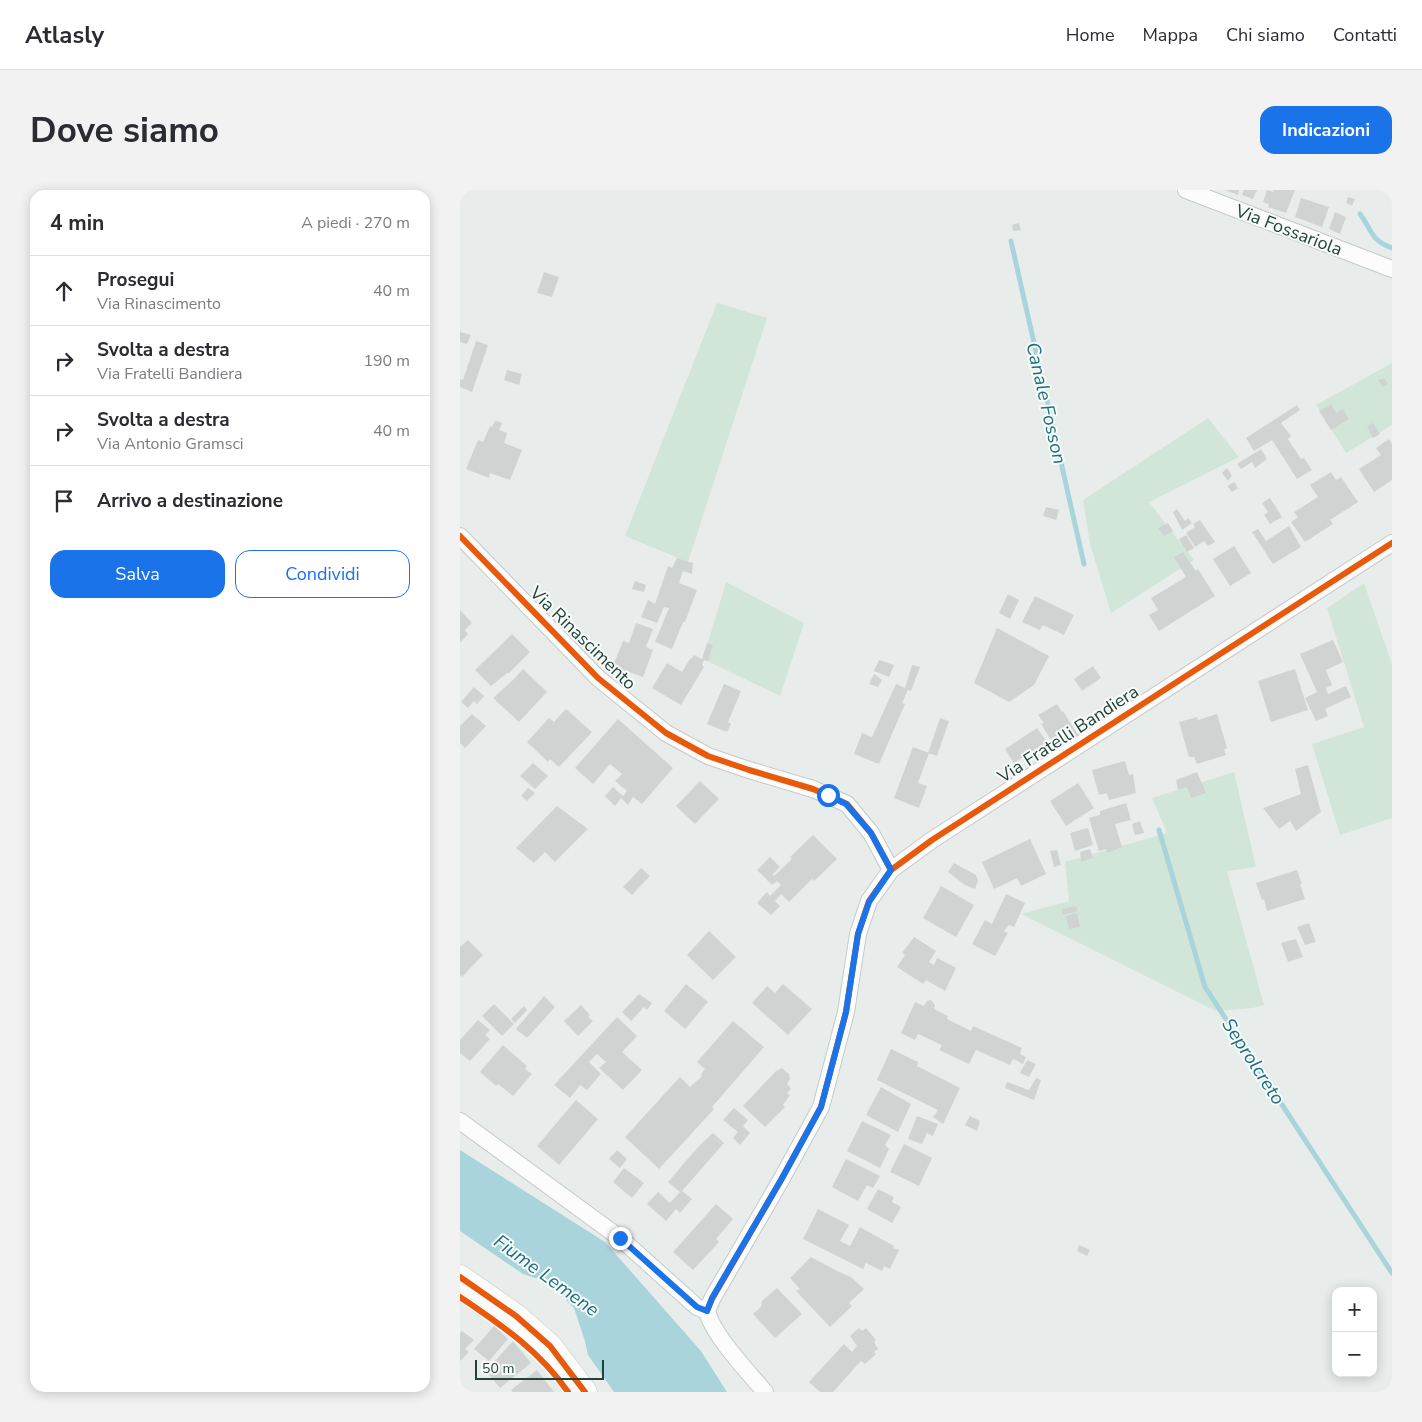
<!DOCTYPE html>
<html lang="it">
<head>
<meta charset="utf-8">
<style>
	body { margin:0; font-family:"Nunito Sans",sans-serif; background:#f2f2f3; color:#2b2b33 }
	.controls { position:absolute; right:15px; bottom:15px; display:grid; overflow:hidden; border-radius:10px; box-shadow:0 2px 12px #0003 }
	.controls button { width:45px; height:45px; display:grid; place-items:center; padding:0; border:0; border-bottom:1px solid #e1e1e2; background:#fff; color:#2b2b33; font:25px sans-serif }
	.scale { position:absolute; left:15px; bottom:12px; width:129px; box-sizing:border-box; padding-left:5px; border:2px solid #24423a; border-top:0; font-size:14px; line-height:18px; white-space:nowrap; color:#24423a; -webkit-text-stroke:4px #f7fbf9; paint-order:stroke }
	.stop { position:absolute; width:15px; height:15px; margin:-11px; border:4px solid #1a73e8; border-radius:50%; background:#fff }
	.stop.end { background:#1a73e8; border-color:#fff; box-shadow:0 1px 5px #0008 }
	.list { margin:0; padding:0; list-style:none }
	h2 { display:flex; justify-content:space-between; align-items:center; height:65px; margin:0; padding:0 20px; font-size:21px }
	h2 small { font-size:16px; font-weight:400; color:#7c7c81 }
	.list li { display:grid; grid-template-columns:32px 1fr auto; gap:15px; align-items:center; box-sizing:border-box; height:70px; padding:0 20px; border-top:1px solid #e1e1e2 }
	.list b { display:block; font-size:19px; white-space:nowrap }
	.list p { margin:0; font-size:16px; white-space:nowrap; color:#7c7c81 }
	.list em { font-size:16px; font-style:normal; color:#7c7c81 }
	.actions { display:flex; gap:10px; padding:15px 20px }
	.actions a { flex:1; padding:11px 0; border:1px solid #1a73e8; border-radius:15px; text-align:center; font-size:18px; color:#1a73e8 }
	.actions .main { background:#1a73e8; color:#fff }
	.icon { flex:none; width:28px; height:28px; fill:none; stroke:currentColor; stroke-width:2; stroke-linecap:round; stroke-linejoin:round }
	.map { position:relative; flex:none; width:932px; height:1202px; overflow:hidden; border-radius:15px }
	header { display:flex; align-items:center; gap:30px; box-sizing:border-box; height:70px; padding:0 25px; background:#fff; border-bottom:1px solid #e1e1e2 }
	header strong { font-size:24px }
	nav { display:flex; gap:28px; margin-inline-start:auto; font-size:18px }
	.intro { display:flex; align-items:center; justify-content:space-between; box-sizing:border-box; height:120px; padding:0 30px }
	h1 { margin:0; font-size:35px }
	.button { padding:12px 22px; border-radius:15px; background:#1a73e8; color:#fff; font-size:18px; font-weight:700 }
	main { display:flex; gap:30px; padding:0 30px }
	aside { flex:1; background:#fff; border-radius:15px; box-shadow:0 2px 12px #0003 }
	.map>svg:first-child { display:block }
	.green { fill:#d1e6d8 }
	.water { fill:#a9d4db }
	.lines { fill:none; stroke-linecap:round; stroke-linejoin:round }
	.stream { stroke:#a9d4db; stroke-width:5 }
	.building { fill:#cfd4d2 }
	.street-casing { stroke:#c5cac8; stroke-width:18 }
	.secondary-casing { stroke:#c3cbc8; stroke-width:25 }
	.street { stroke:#fcfcfc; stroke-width:16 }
	.secondary { stroke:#fcfcfc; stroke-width:24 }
	.cycleway-casing { stroke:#f7fbf9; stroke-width:9 }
	.cycleway { stroke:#e8590c; stroke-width:6 }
	.route { stroke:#1a73e8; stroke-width:6 }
	.labels { text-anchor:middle; stroke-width:4; stroke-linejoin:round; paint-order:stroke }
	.street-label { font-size:18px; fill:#24423a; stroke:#f7fbf9 }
	.water-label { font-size:19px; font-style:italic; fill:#1c6f80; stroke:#f7fbf9 }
</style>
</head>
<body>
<header>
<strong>Atlasly</strong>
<nav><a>Home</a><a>Mappa</a><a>Chi siamo</a><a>Contatti</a></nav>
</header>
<div class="intro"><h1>Dove siamo</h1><a class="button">Indicazioni</a></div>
<main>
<aside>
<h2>4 min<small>A piedi · 270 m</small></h2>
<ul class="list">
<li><svg class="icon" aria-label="ahead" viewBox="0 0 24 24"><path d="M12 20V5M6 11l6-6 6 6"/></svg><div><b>Prosegui</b><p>Via Rinascimento</p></div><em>40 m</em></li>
<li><svg class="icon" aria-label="right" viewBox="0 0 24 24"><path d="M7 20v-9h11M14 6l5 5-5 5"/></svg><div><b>Svolta a destra</b><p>Via Fratelli Bandiera</p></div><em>190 m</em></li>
<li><svg class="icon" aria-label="right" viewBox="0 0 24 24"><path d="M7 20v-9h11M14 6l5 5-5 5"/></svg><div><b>Svolta a destra</b><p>Via Antonio Gramsci</p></div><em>40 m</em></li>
<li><svg class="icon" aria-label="arrive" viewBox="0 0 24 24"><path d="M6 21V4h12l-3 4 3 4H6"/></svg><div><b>Arrivo a destinazione</b></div></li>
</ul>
<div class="actions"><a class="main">Salva</a><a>Condividi</a></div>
</aside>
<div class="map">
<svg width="932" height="1202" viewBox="0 0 932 1202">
	<rect width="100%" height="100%" fill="#e8edeb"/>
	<path class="green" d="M 257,113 L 307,128 L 228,372 L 165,346 Z
		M 932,173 L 932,235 L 886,263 L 856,215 Z
		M 748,228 L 779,267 L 689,312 L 734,370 L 651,423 L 630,354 L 623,310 Z
		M 266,392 L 344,433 L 320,506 L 243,469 Z
		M 904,393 L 932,474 L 932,628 L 880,645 L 852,554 L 904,537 L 867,418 Z
		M 774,582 L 796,677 L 767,681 L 804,815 L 793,818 L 756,821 L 561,724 L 609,711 L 605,672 L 707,643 L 692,608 Z"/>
	<path class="water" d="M 0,960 L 145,1052 L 241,1161 L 267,1202 L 154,1202 L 128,1165 L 125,1151 L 114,1118 L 88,1092 L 63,1084 L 0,1041 Z"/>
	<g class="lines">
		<path class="stream" d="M 900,24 C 913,41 909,49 932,58
			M 551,51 L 624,374
			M 699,640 L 745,797 L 932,1083"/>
	</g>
	<path class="building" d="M 765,0 L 779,0 L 778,5 Z
		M 784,0 L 797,0 L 793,9 L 782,5 Z
		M 807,0 L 813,2 L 814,0 L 835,0 L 826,23 L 808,17 L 809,14 L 803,12 Z
		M 888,7 L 895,9 L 892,16 L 886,13 Z
		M 841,8 L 869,17 L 862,37 L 835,27 Z
		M 875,22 L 886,27 L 880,44 L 869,39 Z
		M 559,33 L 561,40 L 553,41 L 552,35 Z
		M 84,82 L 99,87 L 92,107 L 77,103 Z
		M 0,142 L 11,145 L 7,154 L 0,152 Z
		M 16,151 L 28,155 L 12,202 L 0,197 L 0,189 L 3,190 Z
		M 47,180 L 62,184 L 59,195 L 44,190 Z
		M 924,188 L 928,194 L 923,197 L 918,190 Z
		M 871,214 L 876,223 L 883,219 L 889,229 L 871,240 L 859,221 Z
		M 837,215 L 840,220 L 821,233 L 831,246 L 828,249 L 841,269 L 844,268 L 852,280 L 837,289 L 812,250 L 794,261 L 786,248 Z
		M 35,231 L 42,233 L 39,240 L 47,243 L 44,253 L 62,260 L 50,290 L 30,283 L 29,288 L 6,279 L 18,250 L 23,252 L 30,236 L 32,237 Z
		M 913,233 L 920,244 L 913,248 L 907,236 Z
		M 929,249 L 932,254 L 932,290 L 914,302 L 899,279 L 921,265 L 916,258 Z
		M 801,259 L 807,269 L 795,278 L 792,272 L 781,279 L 777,274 Z
		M 767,278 L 772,286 L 768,291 L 762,283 Z
		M 871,282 L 876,290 L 881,287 L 898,312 L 870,330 L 873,334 L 845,352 L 831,332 L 838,327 L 834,322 L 858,307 L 850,295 Z
		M 774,292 L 778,298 L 772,302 L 767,296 Z
		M 810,308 L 822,327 L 810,334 L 804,325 L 808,322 L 802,313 Z
		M 586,317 L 599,320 L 596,330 L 583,326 Z
		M 717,319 L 725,331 L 728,328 L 732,333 L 722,340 L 713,322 Z
		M 740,330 L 755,352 L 748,356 L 744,351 L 735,357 L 726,343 L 735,337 L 733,334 Z
		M 708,333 L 713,341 L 704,346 L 698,338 Z
		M 829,336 L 841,357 L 813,374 L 792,342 L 798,339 L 806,351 Z
		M 726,345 L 734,358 L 727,362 L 719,349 Z
		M 774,356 L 791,383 L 770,396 L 753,369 Z
		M 723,362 L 736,381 L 738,379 L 755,406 L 699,441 L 689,425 L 698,420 L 691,408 L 726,387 L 714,367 Z
		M 217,368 L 233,373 L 232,384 L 223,381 L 219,393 L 237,400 L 225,432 L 223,432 L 212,459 L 195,452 L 209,418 L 204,417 L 197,433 L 181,427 L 188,410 L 195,414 L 208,376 L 212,378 Z
		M 175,391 L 186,395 L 184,402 L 172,399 Z
		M 548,404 L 559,410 L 550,429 L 539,423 Z
		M 575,406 L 614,425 L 604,445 L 583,435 L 580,440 L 562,432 Z
		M 0,420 L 12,433 L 5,440 L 8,444 L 0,453 Z
		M 176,433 L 193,439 L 186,457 L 193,460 L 183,487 L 153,476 L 163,451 L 169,453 Z
		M 537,438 L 589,466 L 574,495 L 549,512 L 514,493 Z
		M 52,444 L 70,462 L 49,483 L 47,483 L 31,496 L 15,480 Z
		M 873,450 L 883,472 L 866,480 L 872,495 L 866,498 L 868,504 L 886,496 L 891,507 L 865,519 L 868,526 L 856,531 L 845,508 L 857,502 L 840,464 Z
		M 247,453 L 253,455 L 248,471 L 244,470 L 242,475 L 244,477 L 221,515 L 192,498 L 207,473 L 222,482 L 230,469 L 231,469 L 234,465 L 242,469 Z
		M 419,470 L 434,475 L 429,487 L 414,481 Z
		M 452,475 L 460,477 L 451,501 L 448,500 L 442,513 L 445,514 L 419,574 L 394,564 L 402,543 L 412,547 L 436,494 L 445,498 Z
		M 633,476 L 641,488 L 622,501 L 614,489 Z
		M 63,479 L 87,502 L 59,532 L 33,508 L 53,490 Z
		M 835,479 L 848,520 L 811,532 L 798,491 Z
		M 414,484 L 422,490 L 418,497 L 409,494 Z
		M 264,494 L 281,501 L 268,532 L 271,534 L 267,542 L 247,534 Z
		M 14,497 L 24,506 L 17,514 L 14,511 L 8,518 L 1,512 Z
		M 597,514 L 602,522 L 603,521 L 618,545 L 596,558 L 581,534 L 584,533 L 578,525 Z
		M 106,519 L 132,542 L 99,577 L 90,569 L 88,572 L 67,552 L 89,528 L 94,532 Z
		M 12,524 L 26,536 L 5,558 L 0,553 L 0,536 Z
		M 757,524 L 767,558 L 764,560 L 766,565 L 737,574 L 734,567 L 729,567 L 719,532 L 737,527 L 738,530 Z
		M 480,528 L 489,531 L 477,566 L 468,563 Z
		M 158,529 L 213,578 L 182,614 L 173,607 L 168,615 L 161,608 L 155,616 L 145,606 L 153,597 L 163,606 L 167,601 L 155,591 L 162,584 L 150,574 L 133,594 L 115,578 Z
		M 577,538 L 587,552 L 554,573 L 545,559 Z
		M 453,557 L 469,563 L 458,593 L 467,596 L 459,618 L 434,608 Z
		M 665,571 L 669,585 L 673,584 L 676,603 L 649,610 L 647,603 L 639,605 L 632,580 Z
		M 73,573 L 88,586 L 75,599 L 60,586 Z
		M 848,575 L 861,622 L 836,641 L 830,631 L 819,639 L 803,618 L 841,604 L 835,579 Z
		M 737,582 L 746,603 L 731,608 L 727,597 L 718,600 L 716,590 Z
		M 240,591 L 259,609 L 235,634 L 216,616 Z
		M 618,593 L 634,618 L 606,636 L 590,611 Z
		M 68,598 L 75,603 L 67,611 L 61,606 Z
		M 666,613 L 671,630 L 655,634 L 662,657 L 647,663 L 646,659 L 639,661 L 629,628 L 640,625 L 640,621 Z
		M 97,616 L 128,639 L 95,672 L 85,662 L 74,673 L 56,658 Z
		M 680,631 L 684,643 L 675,645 L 672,634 Z
		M 628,638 L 633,655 L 615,661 L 610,643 Z
		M 353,645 L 377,669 L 354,691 L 352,689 L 329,712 L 321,704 L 315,711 L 320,716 L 311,725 L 297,713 L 307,702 L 310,706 L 321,695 L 317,691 L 312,695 L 297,680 L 310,667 L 320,677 L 313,684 L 314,686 L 332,669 L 330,667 Z
		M 570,649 L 586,684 L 561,696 L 557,688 L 534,699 L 522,672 Z
		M 630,659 L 633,668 L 621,672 L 620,662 Z
		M 597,660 L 601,675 L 594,677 L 590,661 Z
		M 494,673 L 516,685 L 518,691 L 515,699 L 505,695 L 488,682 Z
		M 181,678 L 190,686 L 172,705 L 163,697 Z
		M 837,680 L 842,694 L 840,694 L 845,709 L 807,721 L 804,709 L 802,710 L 796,693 Z
		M 481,696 L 514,715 L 496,747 L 463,728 Z
		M 546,704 L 565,713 L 554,737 L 549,735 L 544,741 L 548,743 L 535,766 L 512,754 L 525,730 L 532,734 Z
		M 616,716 L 618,721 L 602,725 L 602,719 Z
		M 617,723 L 620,737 L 609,739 L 606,726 Z
		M 849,733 L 856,752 L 845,755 L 837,737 Z
		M 249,741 L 276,767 L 253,790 L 227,765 Z
		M 454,747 L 476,761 L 469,772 L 474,775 L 477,768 L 496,778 L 485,801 L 466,790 L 463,794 L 437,777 L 445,765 L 442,763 Z
		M 836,749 L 843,767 L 828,772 L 821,753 Z
		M 8,750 L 23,765 L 2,787 L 0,785 L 0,757 Z
		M 226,794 L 248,812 L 225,839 L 204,821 Z
		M 323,794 L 352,819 L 328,845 L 292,813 L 307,796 L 315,803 Z
		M 179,804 L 192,813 L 187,820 L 184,817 L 171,831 L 162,822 Z
		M 84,806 L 95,817 L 67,848 L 56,839 Z
		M 471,810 L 475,815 L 474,819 L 488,826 L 487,829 L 511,841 L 513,836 L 562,858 L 560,864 L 566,867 L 563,874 L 553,869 L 550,875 L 516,860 L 509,874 L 479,860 L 482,855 L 458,844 L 455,850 L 441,843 L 455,812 L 464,816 L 467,811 Z
		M 34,814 L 54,834 L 42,846 L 22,826 Z
		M 121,815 L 130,825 L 128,827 L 133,831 L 118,846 L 104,831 Z
		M 64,816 L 67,820 L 55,833 L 51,829 Z
		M 157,827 L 177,846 L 162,862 L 182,880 L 163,900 L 139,878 L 146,872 L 137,864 L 129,872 L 141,884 L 127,900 L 120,895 L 110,908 L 94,895 Z
		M 18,830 L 30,840 L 25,845 L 30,849 L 10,871 L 0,863 L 0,850 Z
		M 273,831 L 304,857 L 252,917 L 254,919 L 199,979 L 165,947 L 220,887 L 230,897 L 242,886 L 241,884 L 245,879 L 237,872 Z
		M 43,855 L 67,876 L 65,879 L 72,884 L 53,906 L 38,894 L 36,896 L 20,882 Z
		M 431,859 L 458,872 L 457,876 L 500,898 L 483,934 L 473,927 L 478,920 L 417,890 Z
		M 567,870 L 576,874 L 569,887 L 560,883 Z
		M 322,878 L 329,884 L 330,889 L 327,894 L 331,899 L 327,903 L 330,905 L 323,915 L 325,917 L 305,937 L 283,916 L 316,881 Z
		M 576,888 L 581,890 L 574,910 L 545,898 L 547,892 L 569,900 Z
		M 421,897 L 451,914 L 438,942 L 406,925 Z
		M 116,910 L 138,929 L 99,975 L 77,956 Z
		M 274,918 L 288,930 L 283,936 L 290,943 L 280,955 L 273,948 L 278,942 L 263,930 Z
		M 457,926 L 478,934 L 473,946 L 467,943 L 462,954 L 448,949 Z
		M 510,926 L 520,931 L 517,941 L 505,935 Z
		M 402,931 L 431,945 L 425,955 L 429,959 L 420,978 L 387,961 Z
		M 253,943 L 264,953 L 222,1001 L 232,1009 L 220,1023 L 216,1019 L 206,1031 L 187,1014 L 198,1002 L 210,1013 L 220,1002 L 208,992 L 238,957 Z
		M 444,954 L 472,968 L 459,996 L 430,982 Z
		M 157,960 L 167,969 L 160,978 L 149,969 Z
		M 386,969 L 420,986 L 413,998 L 407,995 L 398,1011 L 372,997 Z
		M 164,978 L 184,993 L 172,1008 L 153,992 Z
		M 418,999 L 434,1007 L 432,1012 L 441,1017 L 432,1033 L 407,1019 Z
		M 256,1014 L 273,1029 L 256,1049 L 259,1052 L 233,1080 L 213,1062 Z
		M 358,1019 L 389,1035 L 380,1051 L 390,1056 L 400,1037 L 434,1056 L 433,1058 L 439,1060 L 430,1079 L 424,1076 L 422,1081 L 406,1073 L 403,1079 L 343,1049 Z
		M 619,1055 L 630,1060 L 627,1066 L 617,1061 Z
		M 351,1067 L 377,1081 L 391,1087 L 404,1099 L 389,1113 L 392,1116 L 370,1137 L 336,1101 L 340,1099 L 330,1088 Z
		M 317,1098 L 342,1124 L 315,1148 L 293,1124 L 301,1117 L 302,1111 Z
		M 34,1136 L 48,1149 L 29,1171 L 14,1159 Z
		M 399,1138 L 402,1141 L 406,1138 L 416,1150 L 414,1152 L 418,1159 L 414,1162 L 416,1164 L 405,1174 L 401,1171 L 373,1202 L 360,1202 L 349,1192 L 384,1154 L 392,1162 L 397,1156 L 390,1146 Z
		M 2,1141 L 14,1150 L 5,1159 L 9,1162 L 0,1171 L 0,1143 Z
		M 53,1151 L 71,1173 L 40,1198 L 26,1181 Z
		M 77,1180 L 94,1202 L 53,1202 L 51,1200 Z"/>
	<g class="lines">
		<g class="street-casing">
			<path id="street" d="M 726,0 L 932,79
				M 0,346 L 138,488 L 206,543 L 248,566 L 289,580 L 353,599 L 387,614 L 411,643 L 431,680
				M 0,931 L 160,1048 L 237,1117 L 247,1121
				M 247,1121 L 252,1109 L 321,990 L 361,917 L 386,822 L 398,744 L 409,711 L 431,680 L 472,650 L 932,353
				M 247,1121 C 252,1144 289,1183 305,1202"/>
		</g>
		<g class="secondary-casing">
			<path id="secondary" d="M 0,1087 L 56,1126 L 90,1156 L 125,1202"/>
		</g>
		<use href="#street" class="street"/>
		<use href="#secondary" class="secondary"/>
		<g class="cycleway-casing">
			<path id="cycleway" d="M 0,346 L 138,488 L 206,543 L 248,566 L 289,580 L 353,599 L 387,614 L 411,643 L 431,680
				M 0,1087 L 56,1126 L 90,1156 L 125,1202
				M 0,1107 C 41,1135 79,1160 108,1202
				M 247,1121 L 252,1109 L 321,990 L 361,917 L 386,822 L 398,744 L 409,711 L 431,680 L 472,650 L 932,353"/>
		</g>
		<use href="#cycleway" class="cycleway"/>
	</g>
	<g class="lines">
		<path class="route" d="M 160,1048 L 237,1117 L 247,1121 L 252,1108 L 321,990 L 361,917 L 386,822 L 398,744 L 409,712 L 431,680 L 411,643 L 386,614 L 368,605"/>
	</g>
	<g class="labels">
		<g class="street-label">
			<text transform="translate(829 40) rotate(21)" y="6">Via Fossariola</text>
			<text transform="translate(123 448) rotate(44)" y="6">Via Rinascimento</text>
			<text transform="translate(608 544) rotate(-33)" y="6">Via Fratelli Bandiera</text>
		</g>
		<g class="water-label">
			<text transform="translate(587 213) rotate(77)" y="7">Canale Fosson</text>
			<text transform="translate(794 871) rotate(57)" y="7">Seprolcreto</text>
			<text transform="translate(87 1085) rotate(36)" y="7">Fiume Lemene</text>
		</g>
	</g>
</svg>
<div class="controls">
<button>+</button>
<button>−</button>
</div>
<div class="scale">50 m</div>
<div class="stop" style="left:368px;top:605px"></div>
<div class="stop end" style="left:160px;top:1048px"></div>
</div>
</main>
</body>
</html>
